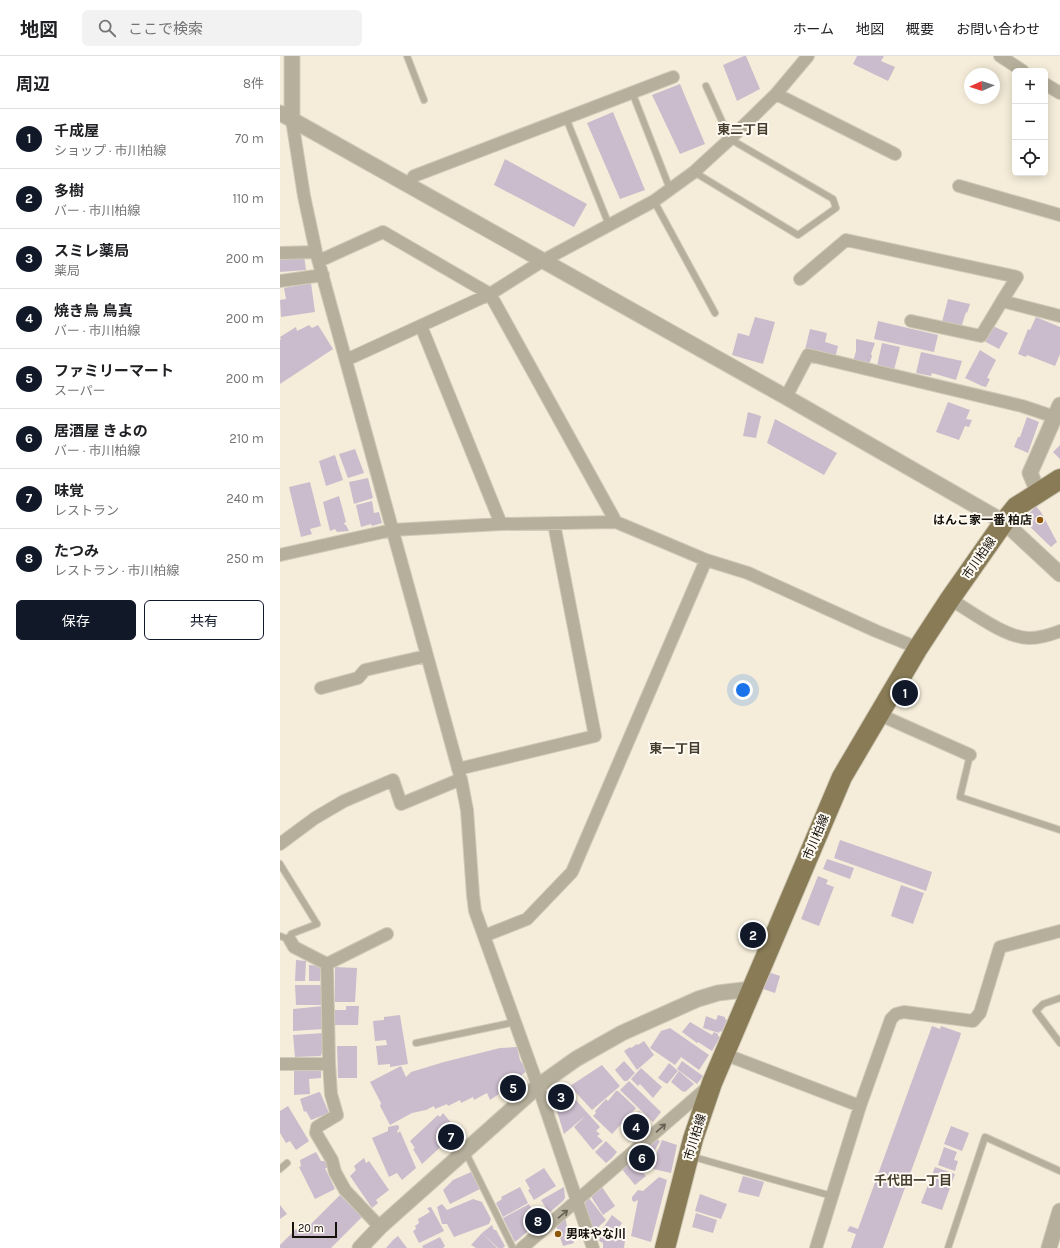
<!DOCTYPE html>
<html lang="ja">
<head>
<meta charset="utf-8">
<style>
	body { margin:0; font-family:Karla,"Noto Sans JP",sans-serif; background:#f2f2f2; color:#202124 }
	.controls { position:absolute; right:12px; top:12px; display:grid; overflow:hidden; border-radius:6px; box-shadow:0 2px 10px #0003 }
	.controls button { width:36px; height:36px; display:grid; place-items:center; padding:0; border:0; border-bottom:1px solid #e0e0e0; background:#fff; color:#202124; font:20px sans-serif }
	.compass { position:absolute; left:684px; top:12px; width:36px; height:36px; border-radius:50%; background:#fff; box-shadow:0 2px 10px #0003; rotate:267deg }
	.scale { position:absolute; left:12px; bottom:10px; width:45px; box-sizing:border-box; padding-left:4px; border:2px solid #16130c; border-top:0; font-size:11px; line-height:14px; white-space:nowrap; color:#16130c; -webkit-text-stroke:3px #fefaf2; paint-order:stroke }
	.you { position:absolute; left:463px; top:634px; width:14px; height:14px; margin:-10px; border:3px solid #fff; border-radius:50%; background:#1a73e8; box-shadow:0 0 0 6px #1a73e833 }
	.badge { display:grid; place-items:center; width:26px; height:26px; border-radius:50%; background:#111827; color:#fff; font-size:13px; font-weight:700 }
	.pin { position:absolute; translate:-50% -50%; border:2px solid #fff; box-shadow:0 1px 4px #0006 }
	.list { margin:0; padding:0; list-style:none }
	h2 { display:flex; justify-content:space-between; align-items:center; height:52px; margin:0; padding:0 16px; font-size:17px }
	h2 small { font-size:13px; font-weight:400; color:#757577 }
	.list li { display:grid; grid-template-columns:26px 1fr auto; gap:12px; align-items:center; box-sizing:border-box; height:60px; padding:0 16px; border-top:1px solid #e0e0e0 }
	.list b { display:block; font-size:15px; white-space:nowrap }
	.list p { margin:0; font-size:13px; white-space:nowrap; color:#757577 }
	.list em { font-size:13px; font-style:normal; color:#757577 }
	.actions { display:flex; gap:8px; padding:12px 16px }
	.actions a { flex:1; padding:9px 0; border:1px solid #111827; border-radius:6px; text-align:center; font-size:14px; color:#111827 }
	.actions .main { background:#111827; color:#fff }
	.icon { flex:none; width:22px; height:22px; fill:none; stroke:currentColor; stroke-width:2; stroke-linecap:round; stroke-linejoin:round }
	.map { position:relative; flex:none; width:780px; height:1192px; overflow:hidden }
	header { display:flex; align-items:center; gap:24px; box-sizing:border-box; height:56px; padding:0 20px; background:#fff; border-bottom:1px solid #e0e0e0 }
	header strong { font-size:19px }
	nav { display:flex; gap:22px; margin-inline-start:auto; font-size:14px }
	.search { width:280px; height:36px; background:#f2f2f2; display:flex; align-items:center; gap:10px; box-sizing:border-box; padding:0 14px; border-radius:6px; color:#757577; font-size:15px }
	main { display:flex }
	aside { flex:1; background:#fff }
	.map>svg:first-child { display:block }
	.building { fill:#cbbccd }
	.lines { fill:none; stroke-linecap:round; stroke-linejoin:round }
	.service-casing { stroke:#d1cab8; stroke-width:8 }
	.minor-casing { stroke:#d1cab8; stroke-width:14 }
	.tertiary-casing { stroke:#d1cab8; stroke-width:17 }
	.primary-casing { stroke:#d1cab8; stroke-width:22 }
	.service { stroke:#b6af9b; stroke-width:6 }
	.minor { stroke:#b6af9b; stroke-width:12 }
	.tertiary { stroke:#b6af9b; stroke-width:15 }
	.primary { stroke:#887b56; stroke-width:20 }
	.oneway { stroke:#666154 }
	.poi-dot { fill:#8e580c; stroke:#fefaf2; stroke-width:1.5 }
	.labels { text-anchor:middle; stroke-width:4; stroke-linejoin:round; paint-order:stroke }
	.poi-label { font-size:12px; font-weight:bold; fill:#16130c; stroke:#fefaf2; text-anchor:end }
	.street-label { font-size:12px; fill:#16130c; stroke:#fefaf2 }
	.neighbourhood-label { font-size:13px; font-weight:bold; fill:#453e2e; stroke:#fefaf2 }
</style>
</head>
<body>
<header>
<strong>地図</strong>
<div class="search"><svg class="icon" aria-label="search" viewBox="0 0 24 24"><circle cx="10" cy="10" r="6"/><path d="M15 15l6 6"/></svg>ここで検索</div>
<nav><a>ホーム</a><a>地図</a><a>概要</a><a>お問い合わせ</a></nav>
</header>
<main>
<aside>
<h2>周辺<small>8件</small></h2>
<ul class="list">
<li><span class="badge">1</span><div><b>千成屋</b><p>ショップ · 市川柏線</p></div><em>70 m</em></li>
<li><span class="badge">2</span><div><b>多樹</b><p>バー · 市川柏線</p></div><em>110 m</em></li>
<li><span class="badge">3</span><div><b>スミレ薬局</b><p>薬局</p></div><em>200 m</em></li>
<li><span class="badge">4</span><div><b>焼き鳥 鳥真</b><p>バー · 市川柏線</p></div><em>200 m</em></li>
<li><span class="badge">5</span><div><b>ファミリーマート</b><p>スーパー</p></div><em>200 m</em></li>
<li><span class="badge">6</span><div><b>居酒屋 きよの</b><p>バー · 市川柏線</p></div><em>210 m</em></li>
<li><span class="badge">7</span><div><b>味覚</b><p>レストラン</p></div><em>240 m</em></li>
<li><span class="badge">8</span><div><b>たつみ</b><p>レストラン · 市川柏線</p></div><em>250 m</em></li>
</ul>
<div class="actions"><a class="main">保存</a><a>共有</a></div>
</aside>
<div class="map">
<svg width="780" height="1192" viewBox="0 0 780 1192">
	<rect width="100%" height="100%" fill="#f5edd9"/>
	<path class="building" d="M 464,0 L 466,0 L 480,33 L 457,45 L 443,9 Z
		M 577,0 L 604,0 L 601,5 L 615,11 L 608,25 L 573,8 Z
		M 400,28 L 425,88 L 400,98 L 372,39 Z
		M 333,56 L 365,134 L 340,143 L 307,67 Z
		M 225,103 L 307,148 L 294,171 L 214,129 Z
		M 24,199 L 26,214 L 0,216 L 0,202 Z
		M 31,227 L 35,256 L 1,261 L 0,244 L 6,243 L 4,232 Z
		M 668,243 L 690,248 L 687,257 L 686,256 L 681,272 L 662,266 Z
		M 475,261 L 495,266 L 483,308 L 452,299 L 458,277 L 469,280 Z
		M 756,261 L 780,271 L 780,298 L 775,310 L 747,299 L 746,301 L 738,298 L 748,273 L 750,274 Z
		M 598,265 L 658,279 L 654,296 L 594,283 Z
		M 29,269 L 32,272 L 38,269 L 53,293 L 0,328 L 0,284 L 1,283 L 0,281 L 16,271 L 17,275 Z
		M 713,270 L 728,277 L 719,293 L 704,285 Z
		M 530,273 L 547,277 L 545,286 L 558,290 L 555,302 L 525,294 Z
		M 576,283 L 595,287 L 591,298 L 592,300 L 589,309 L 573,306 L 576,295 Z
		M 602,287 L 620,291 L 614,314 L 597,310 Z
		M 700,294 L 716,304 L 707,322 L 710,323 L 706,331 L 702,330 L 685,322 Z
		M 641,296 L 682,305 L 676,324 L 652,317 L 651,320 L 636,317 Z
		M 668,346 L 690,354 L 686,363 L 692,364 L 689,371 L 685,370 L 679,384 L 656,376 Z
		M 468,356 L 481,360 L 476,382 L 463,380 Z
		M 747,361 L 759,366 L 748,397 L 734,391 L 738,381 L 740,381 Z
		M 495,363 L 557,397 L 544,419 L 487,387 Z
		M 780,389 L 780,403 L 773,396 Z
		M 75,393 L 84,417 L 68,422 L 59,398 Z
		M 55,399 L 63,424 L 46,430 L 39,405 Z
		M 88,422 L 93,442 L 74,448 L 69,426 Z
		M 30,426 L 41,470 L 30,473 L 32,478 L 21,481 L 9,431 Z
		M 59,440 L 66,466 L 64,467 L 65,469 L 66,469 L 69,475 L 57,476 L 55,473 L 50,475 L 43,446 Z
		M 92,445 L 94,457 L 99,456 L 102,467 L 92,470 L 91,468 L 81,471 L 76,449 Z
		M 756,450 L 761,456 L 777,486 L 771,491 L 746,467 L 746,461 Z
		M 560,784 L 652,816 L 646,835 L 554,802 Z
		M 547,803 L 574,812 L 570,823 L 543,813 Z
		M 538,820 L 548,824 L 546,828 L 554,831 L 539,870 L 521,863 Z
		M 621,829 L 644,837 L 633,868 L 611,860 Z
		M 16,904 L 26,905 L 25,925 L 15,925 Z
		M 29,909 L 41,910 L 40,925 L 29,925 Z
		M 55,911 L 77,912 L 75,946 L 55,946 Z
		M 488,916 L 500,920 L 495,937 L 483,933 Z
		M 15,929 L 41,929 L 41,949 L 16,949 Z
		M 43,950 L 44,973 L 13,975 L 13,953 Z
		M 66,950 L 79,950 L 78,969 L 55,969 L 55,954 L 66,954 Z
		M 120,959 L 128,1008 L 110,1011 L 110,1008 L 98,1009 L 96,990 L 107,989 L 106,984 L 95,985 L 93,965 L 104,964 L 104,961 Z
		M 438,959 L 445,961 L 445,963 L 447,964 L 442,976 L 440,975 L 439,977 L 423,972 L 426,960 L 436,964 Z
		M 410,966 L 432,979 L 434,976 L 438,978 L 438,980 L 440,981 L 432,995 L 418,986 L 417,987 L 402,976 Z
		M 652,970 L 660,973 L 661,970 L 681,977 L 680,981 L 603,1192 L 571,1192 L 576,1178 L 567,1175 L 570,1170 L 578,1173 Z
		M 390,972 L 429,999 L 419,1014 L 401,1001 L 395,1009 L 370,992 L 381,975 Z
		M 44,977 L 44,997 L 41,998 L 41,1000 L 15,1001 L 13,979 Z
		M 364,985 L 374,999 L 357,1014 L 344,995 L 350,991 L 351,992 L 357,988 L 358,989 Z
		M 57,990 L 77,990 L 77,1022 L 58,1022 Z
		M 237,991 L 240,1004 L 247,1015 L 226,1031 L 222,1036 L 210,1044 L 207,1037 L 194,1044 L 193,1041 L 181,1047 L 180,1044 L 168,1050 L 167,1048 L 155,1053 L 154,1050 L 146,1054 L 132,1057 L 110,1069 L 100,1050 L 101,1047 L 90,1026 L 121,1010 L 126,1021 L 131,1016 L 164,1006 L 220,992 Z
		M 344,1005 L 355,1017 L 347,1025 L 344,1025 L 335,1014 Z
		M 402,1005 L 423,1020 L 417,1028 L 397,1013 Z
		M 389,1007 L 398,1015 L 387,1028 L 378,1022 Z
		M 322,1009 L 340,1030 L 312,1054 L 290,1030 Z
		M 14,1012 L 41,1012 L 41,1022 L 29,1023 L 30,1038 L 14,1039 Z
		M 361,1012 L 382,1031 L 373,1042 L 360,1028 L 358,1030 L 351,1023 Z
		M 399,1015 L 414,1028 L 405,1036 L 404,1035 L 403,1036 L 391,1026 Z
		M 349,1025 L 381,1056 L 373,1066 L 340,1034 Z
		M 284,1031 L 320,1071 L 316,1075 L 320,1078 L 317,1080 L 323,1085 L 313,1094 L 294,1071 L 305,1060 L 284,1078 L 273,1042 Z
		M 336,1035 L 338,1035 L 356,1052 L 332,1078 L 313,1060 L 316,1057 L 315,1055 L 326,1043 L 328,1045 Z
		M 39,1036 L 40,1036 L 49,1057 L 31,1064 L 26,1055 L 24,1056 L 20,1043 Z
		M 8,1050 L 29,1085 L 16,1094 L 10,1085 L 6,1087 L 0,1077 L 0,1055 Z
		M 359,1055 L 370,1066 L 359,1078 L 358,1077 L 356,1078 L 347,1069 Z
		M 163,1057 L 178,1075 L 142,1108 L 133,1093 L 135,1092 L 130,1085 L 158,1059 L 160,1061 Z
		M 117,1069 L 119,1070 L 119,1073 L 117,1075 L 118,1077 L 120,1075 L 136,1112 L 122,1124 L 117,1117 L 109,1121 L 92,1082 L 108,1075 L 108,1071 Z
		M 671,1070 L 689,1077 L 682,1095 L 664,1088 Z
		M 373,1081 L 380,1085 L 372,1099 L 365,1094 Z
		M 382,1084 L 397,1089 L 391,1117 L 373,1113 L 378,1093 L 379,1092 Z
		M 326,1085 L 337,1096 L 332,1102 L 326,1107 L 315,1096 Z
		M 664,1091 L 677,1096 L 674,1104 L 678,1105 L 675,1115 L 658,1109 Z
		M 363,1093 L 371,1103 L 362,1111 L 352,1101 Z
		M 36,1096 L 41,1105 L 46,1105 L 48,1112 L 45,1112 L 55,1133 L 35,1143 L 19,1111 L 21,1110 L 20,1104 Z
		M 84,1102 L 86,1107 L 89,1105 L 109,1134 L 96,1144 L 98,1147 L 92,1152 L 70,1120 L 76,1114 L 74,1110 Z
		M 351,1103 L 366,1120 L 355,1129 L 341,1112 Z
		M 655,1111 L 675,1118 L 662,1154 L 641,1147 Z
		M 264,1112 L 276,1130 L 254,1144 L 248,1134 L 250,1133 L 245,1124 Z
		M 191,1116 L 200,1133 L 170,1148 L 163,1134 L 173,1124 Z
		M 463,1120 L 484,1126 L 479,1141 L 458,1136 Z
		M 379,1121 L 387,1124 L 371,1186 L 351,1180 L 358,1144 L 354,1146 L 352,1144 L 352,1141 L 358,1134 L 363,1135 Z
		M 240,1131 L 248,1147 L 223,1161 L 216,1147 L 222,1143 L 221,1141 Z
		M 284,1131 L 285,1142 L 283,1145 L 269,1157 L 261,1144 Z
		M 322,1131 L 335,1150 L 323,1159 L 310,1139 Z
		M 420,1138 L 447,1148 L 441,1163 L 415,1155 Z
		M 60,1139 L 82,1161 L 51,1192 L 0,1192 L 0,1189 L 16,1173 L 21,1178 Z
		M 309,1142 L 326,1164 L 312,1177 L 303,1149 Z
		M 193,1143 L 202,1146 L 211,1163 L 209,1168 L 174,1181 L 167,1168 L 162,1168 L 157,1151 L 162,1148 L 167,1154 Z
		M 249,1148 L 259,1166 L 235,1186 L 223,1162 Z
		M 0,1149 L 7,1158 L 0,1163 Z
		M 151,1151 L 164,1175 L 139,1187 L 133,1175 L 136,1173 L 135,1170 L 139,1167 L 138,1163 L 150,1156 L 147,1152 Z
		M 416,1157 L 437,1164 L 433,1177 L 412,1171 Z
		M 332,1159 L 342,1167 L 334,1179 L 323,1172 Z
		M 285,1160 L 288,1175 L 290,1175 L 294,1187 L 283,1190 L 275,1166 Z
		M 212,1169 L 214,1174 L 216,1174 L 225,1190 L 223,1192 L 218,1192 L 202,1177 Z
		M 202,1177 L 217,1192 L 196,1192 L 191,1189 Z
		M 118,1180 L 127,1192 L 106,1192 L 113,1184 Z
		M 160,1181 L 165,1190 L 163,1192 L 143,1192 L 142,1190 Z
		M 320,1181 L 345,1184 L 344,1192 L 323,1192 L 323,1187 L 319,1185 Z"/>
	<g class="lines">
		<g class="service-casing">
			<path id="service" d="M 127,0 L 144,44
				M 352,36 L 390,133
				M 286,62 L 329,169
				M 414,116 L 518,179 L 556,152 L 553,143 L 450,83 L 426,30
				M 374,145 L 435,257
				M 690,699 L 680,741 L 780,774
				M 0,808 L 37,868 L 11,878 L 10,884 L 0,880
				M 780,942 L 763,948 L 756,955 L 780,987
				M 136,987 L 235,966
				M 185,1095 L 233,1192
				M 410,1100 L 552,1140
				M 0,1113 L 7,1107
				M 668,1192 L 705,1081 L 780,1115"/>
		</g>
		<g class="minor-casing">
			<path id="minor" d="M 720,0 L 743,15
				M 765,28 L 780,37
				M 496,38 L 615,98
				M 12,64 L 24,140 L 36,196 L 181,723 L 187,754 L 193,839 L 195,855 L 258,1030 L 313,1192
				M 129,129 L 134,120 L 393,21
				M 679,130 L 780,159
				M 0,197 L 36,196
				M 39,205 L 103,176 L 210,238 L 336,466
				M 520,223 L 566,184 L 737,221 L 722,245 L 780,260
				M 0,225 L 43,219
				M 631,265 L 701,280 L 722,245
				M 141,270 L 221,468
				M 66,304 L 210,238 L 264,204 L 374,145 L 414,116 L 450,83 L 496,38 L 528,0
				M 506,341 L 528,299 L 742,350 L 775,361
				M 0,499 L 112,474 L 221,468 L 336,466 L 426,504 L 468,517 L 596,575 L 638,592
				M 670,543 C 690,555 727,583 750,582 C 760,582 770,579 780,575
				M 41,632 L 78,622 L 85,614 L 146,600
				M 598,658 L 690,699
				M 178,713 L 315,680 L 274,468
				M 0,788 L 35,762 L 64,745 L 113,724 L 121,748 L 181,723
				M 204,880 L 247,863 L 292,816 L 426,504
				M 10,884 L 14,891 L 47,908 L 107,878
				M 47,908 L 49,1008 L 51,1038 L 57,1059 L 37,1071 L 36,1077 L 52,1104 L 55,1116 L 65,1134 L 100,1171
				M 444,998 L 580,1050
				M 0,1008 L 49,1008
				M 242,1192 L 429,1030
				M 536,1192 L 580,1050 L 611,963 L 616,958 L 624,956 L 693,965 L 700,957 L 720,891 L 780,875"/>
		</g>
		<g class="tertiary-casing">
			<path id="tertiary" d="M 0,57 L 506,341 L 724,466 L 780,518
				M 12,64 L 12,0
				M 758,436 L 750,417 L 780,349
				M 80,1192 L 100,1171 L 258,1030 L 296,1003 L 342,977 L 418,943 L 438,937 L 471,933
				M 769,1192 L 780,1155"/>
		</g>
		<g class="primary-casing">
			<path id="primary" d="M 385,1192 L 413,1083 L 432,1027 L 562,721 L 638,592 L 670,543 L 724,466 L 736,451 L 780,423"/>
		</g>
		<use href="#service" class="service"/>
		<use href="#minor" class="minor"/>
		<use href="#tertiary" class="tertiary"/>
		<use href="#primary" class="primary"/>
	</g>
	<defs><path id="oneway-shaft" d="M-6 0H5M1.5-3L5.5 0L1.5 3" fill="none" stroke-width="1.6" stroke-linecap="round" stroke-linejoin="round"/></defs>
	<g class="oneway">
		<use href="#oneway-shaft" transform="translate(381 1072) rotate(-41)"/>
		<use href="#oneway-shaft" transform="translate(283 1158) rotate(-40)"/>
	</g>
	<g class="poi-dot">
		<circle cx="760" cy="464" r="4"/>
		<circle cx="278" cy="1178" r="4"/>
	</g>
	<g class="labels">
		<g class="poi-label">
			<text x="752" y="468">はんこ家一番 柏店</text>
			<text x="286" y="1182" text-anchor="start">男味やな川</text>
		</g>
		<g class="street-label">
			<text transform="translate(699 502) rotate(-55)" y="4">市川柏線</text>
			<text transform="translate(536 781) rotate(-67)" y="4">市川柏線</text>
			<text transform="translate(415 1081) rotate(-73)" y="4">市川柏線</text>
		</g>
		<g class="neighbourhood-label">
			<text x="463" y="78">東二丁目</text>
			<text x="395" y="697">東一丁目</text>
			<text x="633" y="1129">千代田一丁目</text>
		</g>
	</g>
</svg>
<div class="controls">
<button>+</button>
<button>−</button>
<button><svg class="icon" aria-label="locate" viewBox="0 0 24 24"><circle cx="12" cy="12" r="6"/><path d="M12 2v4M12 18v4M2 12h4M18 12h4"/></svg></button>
</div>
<svg class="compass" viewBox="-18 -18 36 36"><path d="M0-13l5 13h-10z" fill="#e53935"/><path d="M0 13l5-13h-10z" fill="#757577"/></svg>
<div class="scale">20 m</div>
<div class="you"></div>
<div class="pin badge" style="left:625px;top:637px">1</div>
<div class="pin badge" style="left:473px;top:879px">2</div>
<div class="pin badge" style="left:281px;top:1041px">3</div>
<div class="pin badge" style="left:356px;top:1071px">4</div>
<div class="pin badge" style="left:233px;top:1032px">5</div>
<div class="pin badge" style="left:362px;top:1102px">6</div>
<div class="pin badge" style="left:171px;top:1081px">7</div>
<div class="pin badge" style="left:258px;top:1165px">8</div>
</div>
</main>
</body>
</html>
